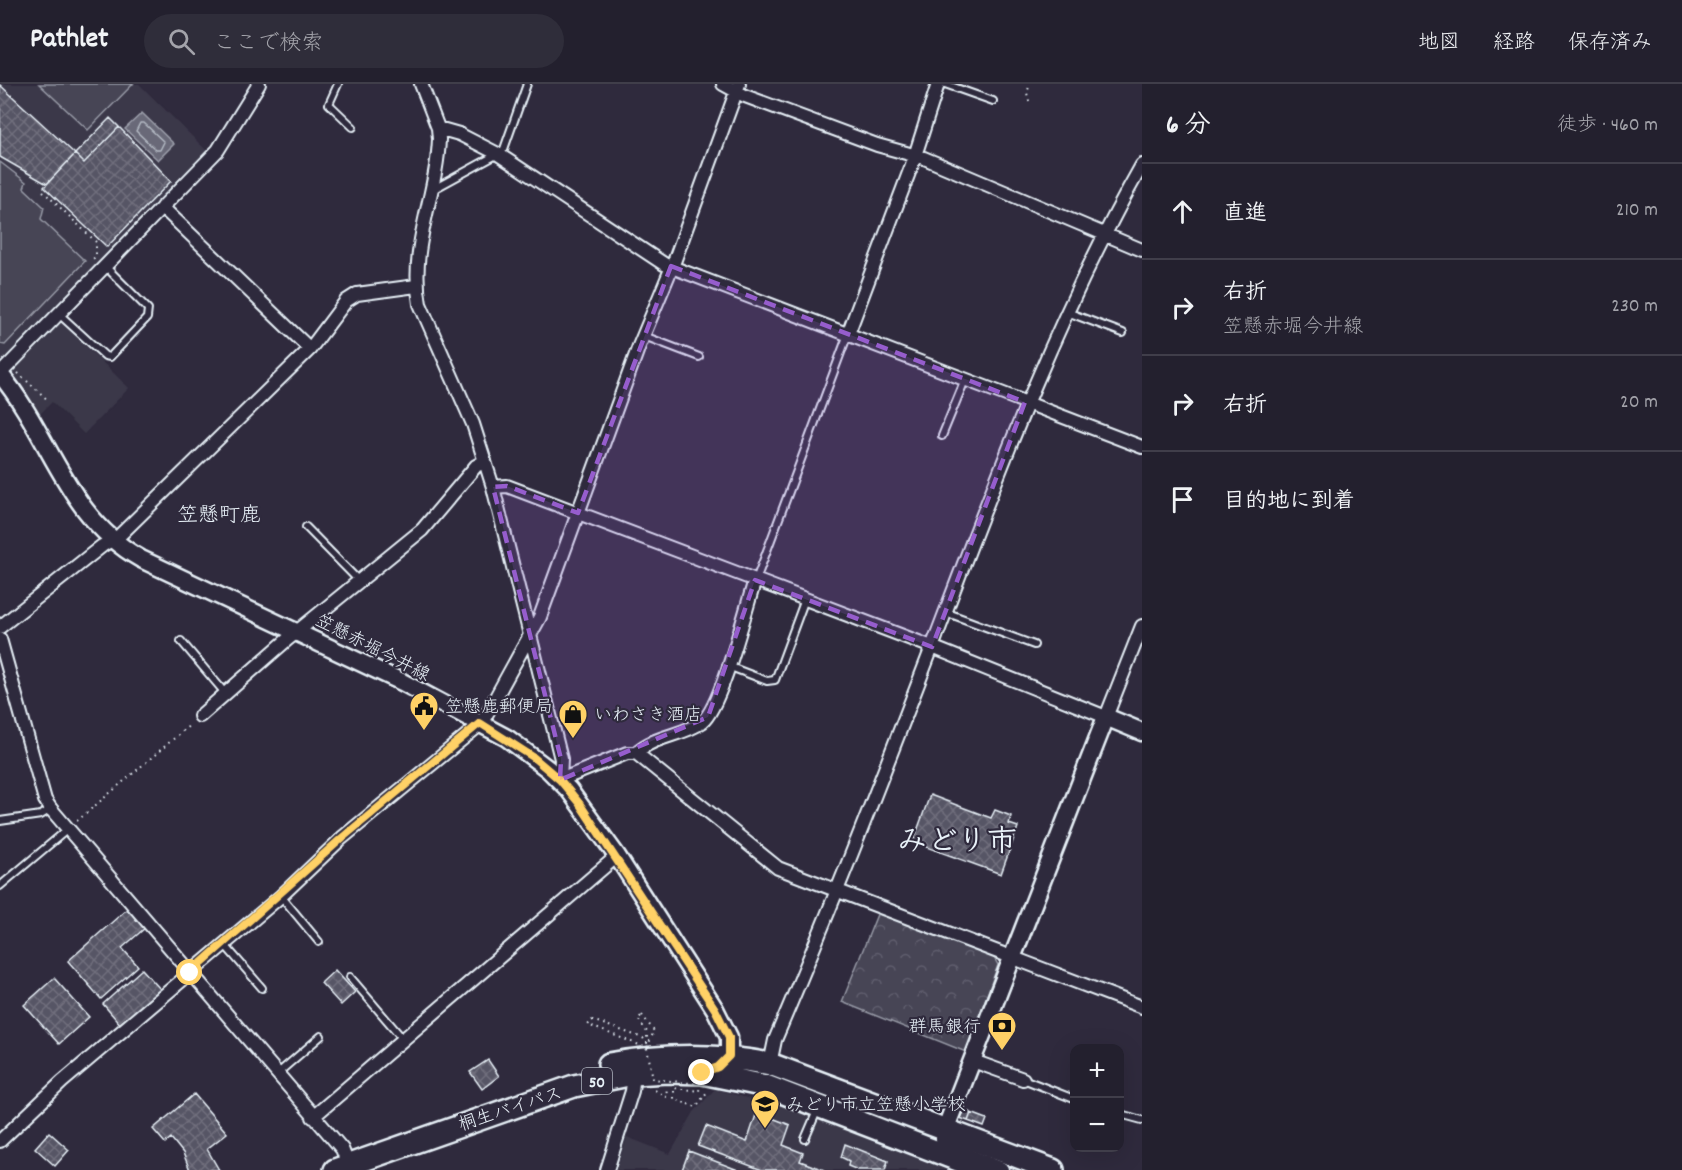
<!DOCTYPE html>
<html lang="ja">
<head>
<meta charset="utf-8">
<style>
	body { margin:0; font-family:Dekko,"Klee One",sans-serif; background:#2f2d3a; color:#f1f3f6 }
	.controls { position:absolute; right:18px; bottom:18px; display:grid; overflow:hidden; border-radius:12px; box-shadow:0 6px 24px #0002 }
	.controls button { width:54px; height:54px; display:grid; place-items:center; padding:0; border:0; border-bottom:2px solid #403e4a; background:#23202e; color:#f1f3f6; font:30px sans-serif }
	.stop { position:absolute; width:18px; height:18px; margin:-14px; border:4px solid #ffd166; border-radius:50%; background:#fff }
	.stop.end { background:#ffd166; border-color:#fff; box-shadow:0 2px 6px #0008 }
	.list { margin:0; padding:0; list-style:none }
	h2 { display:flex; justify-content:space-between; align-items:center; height:78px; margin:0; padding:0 24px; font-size:26px }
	h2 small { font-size:20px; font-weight:400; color:#a3a3aa }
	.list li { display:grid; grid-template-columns:39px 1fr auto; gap:18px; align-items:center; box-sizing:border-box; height:96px; padding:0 24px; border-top:2px solid #403e4a }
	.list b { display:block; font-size:22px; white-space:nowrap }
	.list p { margin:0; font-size:20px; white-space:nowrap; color:#a3a3aa }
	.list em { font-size:20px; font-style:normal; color:#a3a3aa }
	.icon { flex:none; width:33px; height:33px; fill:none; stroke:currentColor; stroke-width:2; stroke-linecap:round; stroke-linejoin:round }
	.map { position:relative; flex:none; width:1142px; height:1086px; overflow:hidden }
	header { display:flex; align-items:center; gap:36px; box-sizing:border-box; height:84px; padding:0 30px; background:#23202e; border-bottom:2px solid #403e4a }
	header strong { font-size:28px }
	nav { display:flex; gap:33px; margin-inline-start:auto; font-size:21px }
	.search { width:420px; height:54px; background:#2f2d3a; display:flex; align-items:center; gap:15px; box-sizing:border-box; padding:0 21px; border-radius:33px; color:#a3a3aa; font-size:22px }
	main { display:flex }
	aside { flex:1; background:#23202e }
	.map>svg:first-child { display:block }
	.built { fill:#3b3749 }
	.green { fill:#464455; stroke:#979aa6; stroke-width:1.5 }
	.park { fill:url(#park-crowns); stroke:#979aa6; stroke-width:1.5 }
	.water { fill:#696978; stroke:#9c9fab; stroke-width:1.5 }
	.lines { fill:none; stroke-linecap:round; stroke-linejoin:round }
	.shore { stroke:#b5bbc5; stroke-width:1.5 }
	.building { fill:url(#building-cross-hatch); stroke:#e8f1f8; stroke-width:1.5 }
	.lane-casing { stroke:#e8f1f8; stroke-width:10 }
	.street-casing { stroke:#e8f1f8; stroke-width:16 }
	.secondary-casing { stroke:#e8f1f8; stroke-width:21 }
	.highway-casing { stroke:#e8f1f8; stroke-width:26 }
	.path { stroke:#e8f1f8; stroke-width:2; stroke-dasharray:1.5 4.5; stroke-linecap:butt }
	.lane { stroke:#2f2a3d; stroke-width:6 }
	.street { stroke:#2f2a3d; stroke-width:12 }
	.secondary { stroke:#2f2a3d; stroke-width:16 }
	.highway { stroke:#2f2a3d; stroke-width:21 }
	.path-bridge { stroke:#e8f1f8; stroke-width:2; stroke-dasharray:1.5 4.5; stroke-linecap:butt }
	.route { stroke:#ffd166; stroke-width:8 }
	.marked { fill:#965dcd; fill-opacity:0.2; stroke:#965dcd; stroke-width:4.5; stroke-dasharray:12 8; stroke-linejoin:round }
	.labels { text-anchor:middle; stroke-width:4.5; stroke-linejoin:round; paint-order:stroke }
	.shield { fill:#2f2a3d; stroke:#b0b5c0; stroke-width:1.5 }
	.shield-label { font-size:16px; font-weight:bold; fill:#e8f1f8 }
	.street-label { font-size:18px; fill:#e8f1f8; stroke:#2f2a3d }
	.poi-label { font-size:18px; fill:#e8f1f8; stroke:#2f2a3d; text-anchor:start }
	.quarter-label { font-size:21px; fill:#e8f1f8; stroke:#2f2a3d }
	.town-label { font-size:30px; font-weight:bold; fill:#e8f1f8; stroke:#2f2a3d }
</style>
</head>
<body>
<header>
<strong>Pathlet</strong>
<div class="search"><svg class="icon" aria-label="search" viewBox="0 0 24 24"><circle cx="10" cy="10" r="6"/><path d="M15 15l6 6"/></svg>ここで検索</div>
<nav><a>地図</a><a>経路</a><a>保存済み</a></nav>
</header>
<main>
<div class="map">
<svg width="1142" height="1086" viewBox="0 0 1142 1086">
	<defs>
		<pattern id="park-crowns" width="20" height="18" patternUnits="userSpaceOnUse" patternTransform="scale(1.5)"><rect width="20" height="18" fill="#464455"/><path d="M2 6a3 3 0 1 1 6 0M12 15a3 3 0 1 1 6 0" fill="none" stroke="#615f6e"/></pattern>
		<pattern id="building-cross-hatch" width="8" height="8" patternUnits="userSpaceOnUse" patternTransform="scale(1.5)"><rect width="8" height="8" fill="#575565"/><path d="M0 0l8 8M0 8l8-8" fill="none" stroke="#6f6e7c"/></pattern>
	</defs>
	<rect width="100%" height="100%" fill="#2f2a3d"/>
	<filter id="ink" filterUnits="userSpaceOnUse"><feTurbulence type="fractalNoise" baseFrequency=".0167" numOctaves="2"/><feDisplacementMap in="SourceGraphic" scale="12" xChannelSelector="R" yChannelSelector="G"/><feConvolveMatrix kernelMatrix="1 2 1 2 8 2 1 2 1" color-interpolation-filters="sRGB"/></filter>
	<g filter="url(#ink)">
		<path class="built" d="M 0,0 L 139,0 L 207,67 L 3,278 L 0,277 Z
			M 59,236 L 129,304 L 84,350 L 52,318 L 39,331 L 11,290 Z
			M 715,1005 L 772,1021 L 779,1020 L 947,1086 L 616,1086 L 627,1053 L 670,1070 L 694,1028 Z"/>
		<path class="green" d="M 39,0 L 133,0 L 88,46 Z
			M 0,78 L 26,98 L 24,104 L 44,123 L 41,135 L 85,177 L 5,261 L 0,260 Z"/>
		<path class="park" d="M 878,828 L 993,872 L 998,881 L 966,968 L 842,918 Z"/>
		<path class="water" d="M 142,29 L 174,60 L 158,76 L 125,45 Z"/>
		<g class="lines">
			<path class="shore" d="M 140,39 L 144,39 L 164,58 L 160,66 L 156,66 L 136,47 Z"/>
		</g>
		<path class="building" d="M 0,1 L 75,70 L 47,100 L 0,73 Z
			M 110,34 L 119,43 L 84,79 L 75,70 Z
			M 119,43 L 171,97 L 107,163 L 44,103 L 75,70 L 84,79 Z
			M 930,711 L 991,734 L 995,726 L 1011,732 L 1009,740 L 1018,743 L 1001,790 L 913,758 Z
			M 127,825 L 145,844 L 122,864 L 138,882 L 101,915 L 68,877 Z
			M 142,885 L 161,906 L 121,941 L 103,920 Z
			M 335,886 L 355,908 L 341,921 L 321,899 Z
			M 54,894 L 89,933 L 59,960 L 24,921 Z
			M 488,976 L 499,992 L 482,1005 L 470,988 Z
			M 194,1010 L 227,1049 L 207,1065 L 219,1086 L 190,1086 L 183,1069 L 171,1054 L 165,1059 L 153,1045 Z
			M 964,1026 L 971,1029 L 968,1037 L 960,1034 Z
			M 757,1028 L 790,1041 L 783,1061 L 803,1069 L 800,1077 L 824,1086 L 762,1086 L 698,1062 L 706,1042 L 747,1058 Z
			M 971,1029 L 987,1035 L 984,1043 L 968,1037 Z
			M 49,1048 L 69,1066 L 55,1082 L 35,1064 Z
			M 845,1060 L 888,1077 L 885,1086 L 858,1086 L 848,1082 L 849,1077 L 841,1073 Z
			M 689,1067 L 738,1086 L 682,1086 Z"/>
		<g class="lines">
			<g class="lane-casing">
				<path id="lane" d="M 338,0 L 329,20 L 353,43
					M 945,0 L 993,17
					M 432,106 L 498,70 L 504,65 L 527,0
					M 1067,228 L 1123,249
					M 59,230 L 105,272 L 110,273 L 147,234 L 148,225 L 105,182
					M 644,252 L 699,273
					M 942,352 L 965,296
					M 306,443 L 360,498
					M 756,496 L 848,250
					M 945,528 L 1034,561
					M 181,557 L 225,609
					M 728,582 L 767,597 L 775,596 L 805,515
					M 0,737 L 41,731 L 51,725
					M 0,802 L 68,745
					M 281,812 L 319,858
					M 224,860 L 262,904
					M 350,893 L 403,955
					M 277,990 L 321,952
					M 1023,995 L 1074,1015
					M 1120,1030 L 1142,1036
					M 805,1055 L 817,1027"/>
			</g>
			<g class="street-casing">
				<path id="street" d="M 421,0 L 438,44 L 439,55 C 437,111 409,162 420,220 L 473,340 L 493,403 L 561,675 L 560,696
					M 723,0 L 745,12 L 877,61 L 924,74 L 1142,166
					M 438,44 L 459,50 L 498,70 L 664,180 L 1142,363
					M 162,123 L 310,265
					M 848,250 L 913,78 L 938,0
					M 0,290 L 218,66 L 259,0
					M 493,403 L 507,402 L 932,563 L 1106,633 L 1142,542
					M 0,543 L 102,462 L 120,451 L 310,265 L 346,217 L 357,210 L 416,202
					M 0,555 L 45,716 L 51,725 L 342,1065 L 350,1085
					M 200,632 L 288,555 L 422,446 L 476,382 L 485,377
					M 636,669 C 653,652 682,652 702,638 C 721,624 746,524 755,496
					M 560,696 L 627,669 L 636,669 L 778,784 L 1142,923
					M 973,977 L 1023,995
					M 770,980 L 775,956 C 832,823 884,688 936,553 C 997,392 1057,231 1142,81
					M 313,1033 L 617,772
					M 0,1057 L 62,998 L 281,812 L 342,754 L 477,643 L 485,633 L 540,533 L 639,262 L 674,178 L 739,0
					M 607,1086 L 632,1007 L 634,990"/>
			</g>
			<g class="secondary-casing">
				<path id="secondary" d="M 0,290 C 52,353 66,433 141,475 L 402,598 L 507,654 L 548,685 L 569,706 L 617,772 L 715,925 L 729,953 L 729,972
					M 1000,1086 L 950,1066 L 944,1055 L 945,1046 L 1106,633 L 1142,648"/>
			</g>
			<g class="highway-casing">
				<path id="highway" d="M 609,980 C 664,970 716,970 770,980 L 1053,1086
					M 335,1086 L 574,1002 L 634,990 L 667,988 L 702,989 L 766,1002 L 984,1086"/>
			</g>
			<path class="path" d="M 1029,17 L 1027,9 L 1030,0
				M 43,107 L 96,158 L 96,172 L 91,177
				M 18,289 L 49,317
				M 77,737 L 191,640
				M 642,931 L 654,947 L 647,964 L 588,941 L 592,936 L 643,954 L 647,959 L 647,948 L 638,935 Z
				M 655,1006 L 666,1013 L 667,1004
				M 688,1020 L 696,1023 L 707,1008"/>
			<use href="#lane" class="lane"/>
			<use href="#street" class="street"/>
			<use href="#secondary" class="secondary"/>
			<use href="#highway" class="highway"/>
			<path class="path-bridge" d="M 647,964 L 653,995 L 700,1000 L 699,1007 L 674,1004 L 674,1015 L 688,1020"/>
		</g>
	</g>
	<g class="lines" filter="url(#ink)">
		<path class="route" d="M 190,889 L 342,754 L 480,639 L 533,673 L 560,696 L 579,719 L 715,925 L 729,953 L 729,972 L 718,983 L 702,989"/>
	</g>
	<path class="marked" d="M 671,182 L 1025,318 L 932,563 L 755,496 L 708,633 L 560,696 L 561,675 L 493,403 L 507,402 L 578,429 Z"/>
	<defs>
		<g id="civic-pin" transform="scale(1.5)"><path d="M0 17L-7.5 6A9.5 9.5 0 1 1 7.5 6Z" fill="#ffd166" stroke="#2f2a3d"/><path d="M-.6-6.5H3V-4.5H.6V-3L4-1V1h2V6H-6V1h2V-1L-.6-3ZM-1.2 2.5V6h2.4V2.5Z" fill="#111"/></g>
		<g id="shop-pin" transform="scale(1.5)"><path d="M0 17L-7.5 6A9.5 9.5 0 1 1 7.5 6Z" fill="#ffd166" stroke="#2f2a3d"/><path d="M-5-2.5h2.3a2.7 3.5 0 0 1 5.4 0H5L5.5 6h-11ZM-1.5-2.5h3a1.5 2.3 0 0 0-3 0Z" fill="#111"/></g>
		<g id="bank-pin" transform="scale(1.5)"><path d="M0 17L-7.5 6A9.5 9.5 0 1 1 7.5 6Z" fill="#ffd166" stroke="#2f2a3d"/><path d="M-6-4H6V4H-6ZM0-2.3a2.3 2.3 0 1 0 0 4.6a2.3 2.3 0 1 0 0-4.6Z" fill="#111"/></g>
		<g id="school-pin" transform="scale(1.5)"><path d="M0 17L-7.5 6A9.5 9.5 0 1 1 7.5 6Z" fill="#ffd166" stroke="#2f2a3d"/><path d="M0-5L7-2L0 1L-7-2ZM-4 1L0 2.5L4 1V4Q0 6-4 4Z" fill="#111"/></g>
	</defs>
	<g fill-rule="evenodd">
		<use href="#civic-pin" x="424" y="622"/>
		<use href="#shop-pin" x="573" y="630"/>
		<use href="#bank-pin" x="1002" y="942"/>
		<use href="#school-pin" x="765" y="1020"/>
	</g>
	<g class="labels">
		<rect class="shield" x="582" y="984" width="30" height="26" rx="4.5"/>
		<g class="shield-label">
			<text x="597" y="1003">50</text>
		</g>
		<g class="street-label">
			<text transform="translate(373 563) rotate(27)" y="6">笠懸赤堀今井線</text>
			<text transform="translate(510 1024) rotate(-18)" y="6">桐生バイパス</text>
		</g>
		<g class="poi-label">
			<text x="445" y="628">笠懸鹿郵便局</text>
			<text x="594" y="636">いわさき酒店</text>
			<text x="981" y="948" text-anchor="end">群馬銀行</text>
			<text x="786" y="1026">みどり市立笠懸小学校</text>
		</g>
		<g class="quarter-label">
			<text x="219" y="437">笠懸町鹿</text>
		</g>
		<g class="town-label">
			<text x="957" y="766">みどり市</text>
		</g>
	</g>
</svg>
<div class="controls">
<button>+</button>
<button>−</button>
</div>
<div class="stop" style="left:190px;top:889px"></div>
<div class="stop end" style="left:702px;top:989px"></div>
</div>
<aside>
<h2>6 分<small>徒歩 · 460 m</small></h2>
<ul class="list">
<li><svg class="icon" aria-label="ahead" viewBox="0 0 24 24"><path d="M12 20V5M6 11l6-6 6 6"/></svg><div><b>直進</b></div><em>210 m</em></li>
<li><svg class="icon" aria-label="right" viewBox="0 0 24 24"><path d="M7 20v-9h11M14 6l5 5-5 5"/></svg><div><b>右折</b><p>笠懸赤堀今井線</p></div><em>230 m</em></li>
<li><svg class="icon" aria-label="right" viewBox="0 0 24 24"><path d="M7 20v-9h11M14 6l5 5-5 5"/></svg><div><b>右折</b></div><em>20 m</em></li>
<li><svg class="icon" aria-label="arrive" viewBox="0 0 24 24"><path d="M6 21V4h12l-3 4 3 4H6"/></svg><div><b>目的地に到着</b></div></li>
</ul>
</aside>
</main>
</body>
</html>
